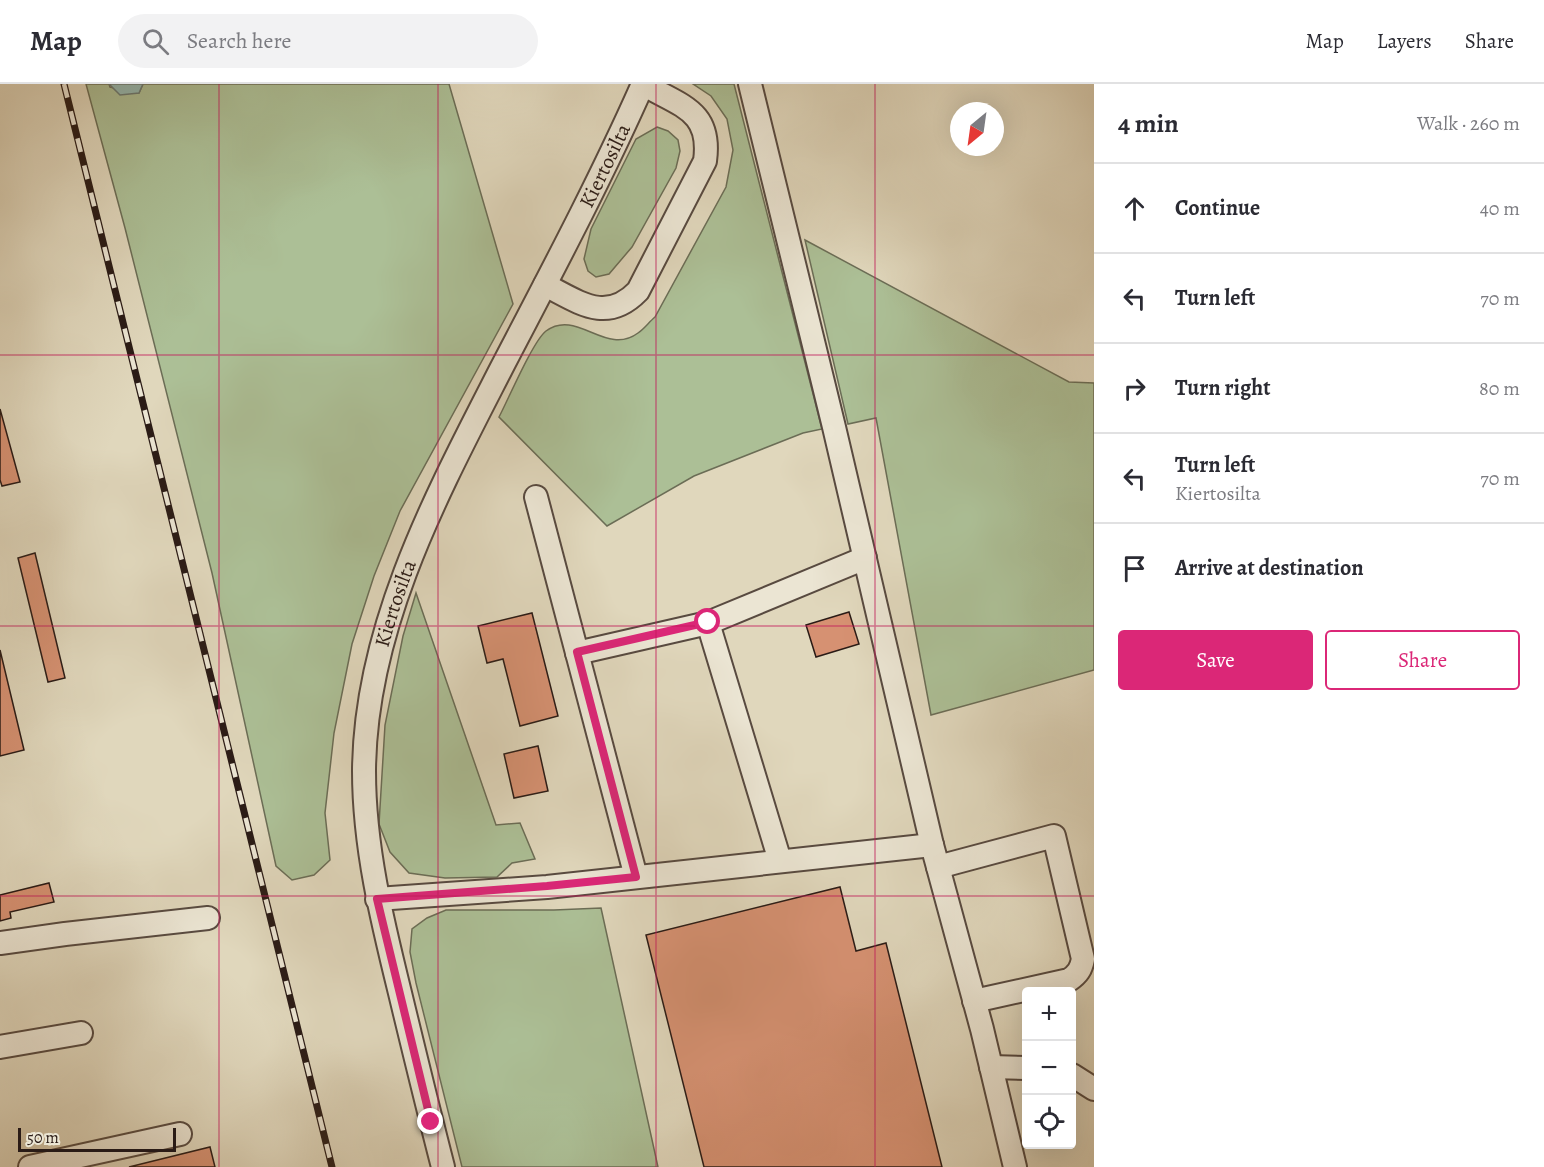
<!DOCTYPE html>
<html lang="en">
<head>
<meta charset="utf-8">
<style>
	body { margin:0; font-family:Alegreya,serif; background:#f2f2f3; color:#2b2b33 }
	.controls { position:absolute; right:18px; bottom:18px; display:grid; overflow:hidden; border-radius:6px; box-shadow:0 6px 24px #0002 }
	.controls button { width:54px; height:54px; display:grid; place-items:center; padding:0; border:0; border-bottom:2px solid #e1e1e2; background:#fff; color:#2b2b33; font:30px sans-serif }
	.compass { position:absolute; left:950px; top:18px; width:54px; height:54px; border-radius:50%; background:#fff; box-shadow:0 6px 24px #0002; rotate:209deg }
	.scale { position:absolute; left:18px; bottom:15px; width:158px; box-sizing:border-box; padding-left:6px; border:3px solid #2a1b16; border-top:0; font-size:16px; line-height:21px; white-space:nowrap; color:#2a1b16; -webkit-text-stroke:4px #ebe5d3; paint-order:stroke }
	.stop { position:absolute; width:18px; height:18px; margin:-14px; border:4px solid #db2777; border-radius:50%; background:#fff }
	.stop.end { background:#db2777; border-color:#fff; box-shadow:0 2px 6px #0008 }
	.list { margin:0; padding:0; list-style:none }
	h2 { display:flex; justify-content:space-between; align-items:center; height:78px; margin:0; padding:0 24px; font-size:26px }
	h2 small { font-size:20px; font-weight:400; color:#7c7c81 }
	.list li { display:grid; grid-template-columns:39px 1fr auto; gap:18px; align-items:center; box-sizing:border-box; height:90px; padding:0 24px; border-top:2px solid #e1e1e2 }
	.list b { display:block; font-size:22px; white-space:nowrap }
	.list p { margin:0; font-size:20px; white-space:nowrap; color:#7c7c81 }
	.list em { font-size:20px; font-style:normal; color:#7c7c81 }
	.actions { display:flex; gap:12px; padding:18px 24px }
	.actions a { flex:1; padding:14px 0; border:2px solid #db2777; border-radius:6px; text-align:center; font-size:21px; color:#db2777 }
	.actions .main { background:#db2777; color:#fff }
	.icon { flex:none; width:33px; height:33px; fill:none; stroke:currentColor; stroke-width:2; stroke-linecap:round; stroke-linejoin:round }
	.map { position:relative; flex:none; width:1094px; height:1083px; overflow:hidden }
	header { display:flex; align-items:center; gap:36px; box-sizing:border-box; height:84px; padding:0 30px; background:#fff; border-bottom:2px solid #e1e1e2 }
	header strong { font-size:28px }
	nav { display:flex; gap:33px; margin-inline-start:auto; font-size:21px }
	.search { width:420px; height:54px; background:#f2f2f3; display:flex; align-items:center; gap:15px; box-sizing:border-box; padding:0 21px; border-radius:33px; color:#7c7c81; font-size:22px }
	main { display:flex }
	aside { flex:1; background:#fff }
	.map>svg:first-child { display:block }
	.green { fill:#acbf96; stroke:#6b6d56; stroke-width:1.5 }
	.water { fill:#94b9b2; stroke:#6a7a74; stroke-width:1.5 }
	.building { fill:#d69172; stroke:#2a1b16; stroke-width:1.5 }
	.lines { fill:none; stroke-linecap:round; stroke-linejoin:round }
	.minor-casing { stroke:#584a40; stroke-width:26 }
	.minor { stroke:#ebe5d3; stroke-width:22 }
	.rail-casing { stroke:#2a1b16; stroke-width:7 }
	.rail { stroke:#ebe5d3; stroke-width:4.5; stroke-dasharray:14; stroke-linecap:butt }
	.route { stroke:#db2777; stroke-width:8 }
	.grid { fill:none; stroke:#c2185b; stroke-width:1.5; stroke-opacity:0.55 }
	.labels { text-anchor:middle; stroke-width:4.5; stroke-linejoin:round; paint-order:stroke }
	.street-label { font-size:21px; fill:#2a1b16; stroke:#ebe5d3 }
</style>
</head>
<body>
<header>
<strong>Map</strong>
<div class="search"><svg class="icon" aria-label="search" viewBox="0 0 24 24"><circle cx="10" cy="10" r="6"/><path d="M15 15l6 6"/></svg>Search here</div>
<nav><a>Map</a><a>Layers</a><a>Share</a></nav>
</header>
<main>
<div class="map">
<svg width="1094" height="1083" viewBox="0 0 1094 1083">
	<rect width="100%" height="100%" fill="#e0d7bc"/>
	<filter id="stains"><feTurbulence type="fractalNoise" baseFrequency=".00333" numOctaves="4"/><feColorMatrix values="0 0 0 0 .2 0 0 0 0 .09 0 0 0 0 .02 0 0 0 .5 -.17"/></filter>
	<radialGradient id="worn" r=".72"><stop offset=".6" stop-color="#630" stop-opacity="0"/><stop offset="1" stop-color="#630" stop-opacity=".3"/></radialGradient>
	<path class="green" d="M 86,0 L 109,0 L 110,3 L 139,9 L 143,0 L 449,0 L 513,220 L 400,427 L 374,492 L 352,560 L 334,649 L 325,729 L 330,776 L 314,791 L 292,796 L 276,782 L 212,489 L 125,144 Z
		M 693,0 L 734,0 L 822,345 L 803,349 L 694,392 L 607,442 L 499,333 C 508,316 533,257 546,247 C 577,224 606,273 638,249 C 644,245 649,238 655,233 L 726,103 L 733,66 L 727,35 L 711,12 Z
		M 657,43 L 668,47 L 678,56 L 680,67 L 676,84 L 632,163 L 609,190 L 596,193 L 588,187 L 584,175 L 591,145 L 636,55 Z
		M 805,156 L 1069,298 L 1094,299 L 1094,586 L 931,631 L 876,334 L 848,340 Z
		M 416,509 L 496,741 L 520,739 L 535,775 L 512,779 L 497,793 L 445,794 L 409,789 L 390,768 L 379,740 L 385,641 L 403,552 Z
		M 601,824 L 658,1083 L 462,1083 L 416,899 L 410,868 L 412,845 L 427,834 L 446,826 L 554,826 Z"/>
	<path class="water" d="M 109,0 L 143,0 L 139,9 L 120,11 Z"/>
	<path class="building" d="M 0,325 L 20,398 L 2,402 L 0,396 Z
		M 35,469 L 65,594 L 48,598 L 18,474 Z
		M 849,528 L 859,560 L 816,573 L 806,541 Z
		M 532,529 L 558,632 L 520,642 L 503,575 L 487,579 L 478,542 Z
		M 0,566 L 24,666 L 0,672 Z
		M 538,662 L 548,707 L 514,714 L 504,670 Z
		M 49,799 L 54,818 L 10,828 L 11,834 L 0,837 L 0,811 Z
		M 840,803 L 856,867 L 886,859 L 942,1083 L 704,1083 L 646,851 Z
		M 210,1063 L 215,1083 L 129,1083 Z"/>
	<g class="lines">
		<g class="minor-casing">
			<g id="minor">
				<path d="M 750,0 L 834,343 L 932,761 L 982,945 L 1015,1083"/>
				<path d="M 545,201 C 579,218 606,240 638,207 L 705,77 C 712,26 680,22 643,0"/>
				<path d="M 536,413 L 636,793"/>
				<path d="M 708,539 L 780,777"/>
				<path d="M 577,569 L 708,539 L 865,474"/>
				<path d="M 938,783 L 1054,752 L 1083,875 C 1081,885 1078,890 1069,896 L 974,917"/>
				<path d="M 377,815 L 547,803 L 932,761"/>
				<path d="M 0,859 L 65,850 L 208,834"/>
				<path d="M 0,963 L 81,949"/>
				<path d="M 991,983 L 1026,984"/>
				<path d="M 1072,991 L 1094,1005"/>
				<path d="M 30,1083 L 180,1050"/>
				<path id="s1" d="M 443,1083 C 428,1025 414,967 400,909 C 382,836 364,763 364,687 C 365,543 437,410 501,285 C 550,191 600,97 643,0"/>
			</g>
		</g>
		<use href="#minor" class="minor"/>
		<g class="rail-casing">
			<path id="rail" d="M 64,0 L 332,1083"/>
		</g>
		<use href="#rail" class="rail"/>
	</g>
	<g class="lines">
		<path class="route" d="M 431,1038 L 377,815 L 547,802 L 636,793 L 577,568 L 708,538"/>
	</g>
	<path class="grid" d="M 219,0 L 219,1083M 438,0 L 438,1083M 656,0 L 656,1083M 875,0 L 875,1083M 0,271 L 1094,271M 0,542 L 1094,542M 0,812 L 1094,812"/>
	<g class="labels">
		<g class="street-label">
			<text dy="7" stroke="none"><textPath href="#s1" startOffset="1062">Kiertosilta</textPath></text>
			<text dy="7" stroke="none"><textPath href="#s1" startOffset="576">Kiertosilta</textPath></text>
		</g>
	</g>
	<rect width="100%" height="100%" filter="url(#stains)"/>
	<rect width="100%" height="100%" fill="url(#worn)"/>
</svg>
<div class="controls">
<button>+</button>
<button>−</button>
<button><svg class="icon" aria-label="locate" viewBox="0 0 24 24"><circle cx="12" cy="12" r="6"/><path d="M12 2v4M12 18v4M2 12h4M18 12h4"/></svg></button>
</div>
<svg class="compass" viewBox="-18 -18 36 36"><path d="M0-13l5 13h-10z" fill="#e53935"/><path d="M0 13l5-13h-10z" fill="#7c7c81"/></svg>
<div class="scale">50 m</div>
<div class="stop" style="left:708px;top:538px"></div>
<div class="stop end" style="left:431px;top:1038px"></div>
</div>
<aside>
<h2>4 min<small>Walk · 260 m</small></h2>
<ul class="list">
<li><svg class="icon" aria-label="ahead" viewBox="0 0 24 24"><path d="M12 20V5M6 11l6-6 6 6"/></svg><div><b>Continue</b></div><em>40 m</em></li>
<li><svg class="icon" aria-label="left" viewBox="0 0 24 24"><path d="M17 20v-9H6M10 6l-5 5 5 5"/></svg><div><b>Turn left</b></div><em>70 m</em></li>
<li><svg class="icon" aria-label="right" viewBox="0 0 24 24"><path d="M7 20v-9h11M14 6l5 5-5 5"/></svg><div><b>Turn right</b></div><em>80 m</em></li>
<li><svg class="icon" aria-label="left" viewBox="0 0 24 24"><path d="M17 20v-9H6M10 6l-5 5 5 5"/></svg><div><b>Turn left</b><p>Kiertosilta</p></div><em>70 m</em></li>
<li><svg class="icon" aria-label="arrive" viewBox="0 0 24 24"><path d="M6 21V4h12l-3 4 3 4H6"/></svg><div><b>Arrive at destination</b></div></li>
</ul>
<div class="actions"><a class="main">Save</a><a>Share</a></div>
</aside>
</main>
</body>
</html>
